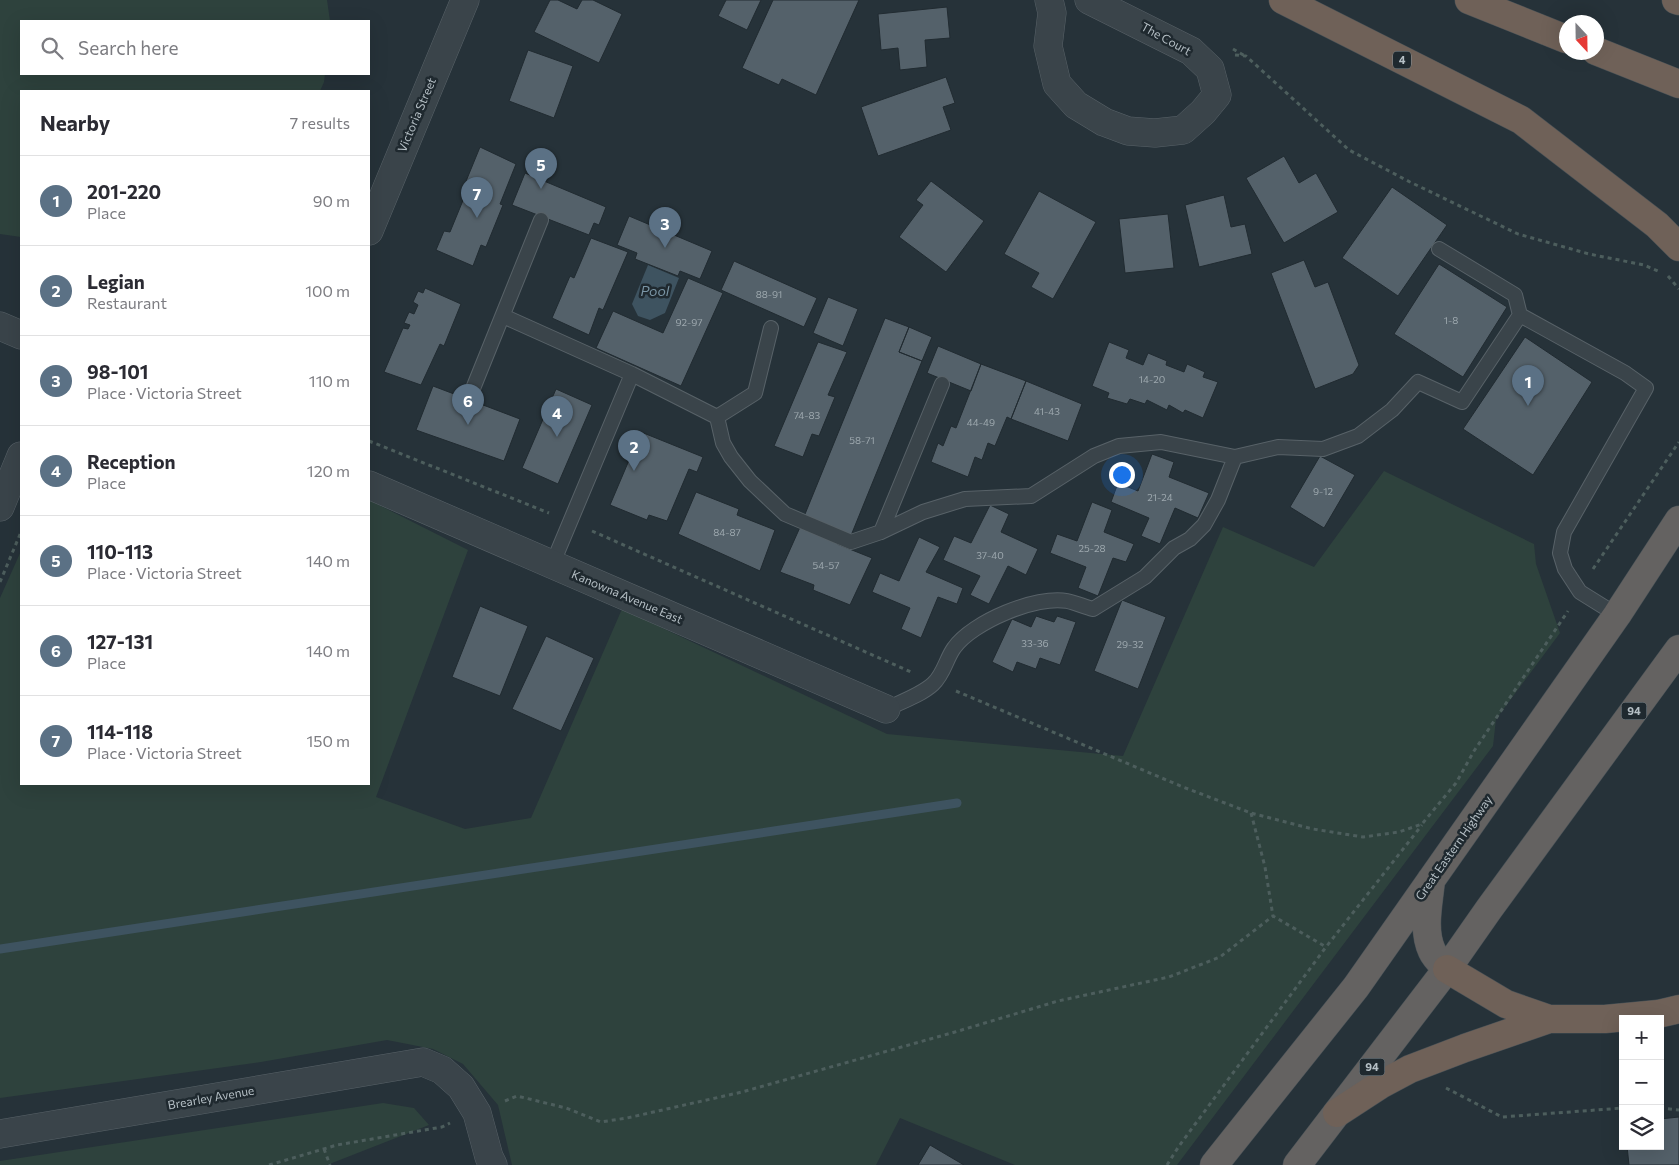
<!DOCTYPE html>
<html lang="en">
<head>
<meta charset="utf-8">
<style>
	body { margin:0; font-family:Commissioner,sans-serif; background:#f7f7f7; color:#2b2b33 }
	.controls { position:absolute; right:15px; bottom:15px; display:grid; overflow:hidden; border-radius:0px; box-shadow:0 5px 20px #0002 }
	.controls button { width:45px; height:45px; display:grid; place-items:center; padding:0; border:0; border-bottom:1px solid #e1e1e2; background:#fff; color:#2b2b33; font:25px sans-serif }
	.compass { position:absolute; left:1559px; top:15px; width:45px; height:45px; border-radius:50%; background:#fff; box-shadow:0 5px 20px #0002; rotate:158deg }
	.you { position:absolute; left:1121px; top:474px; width:18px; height:18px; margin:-12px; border:4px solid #fff; border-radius:50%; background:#1a73e8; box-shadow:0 0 0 8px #1a73e833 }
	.badge { display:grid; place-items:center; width:32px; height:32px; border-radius:50%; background:#5b7185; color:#fff; font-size:16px; font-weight:700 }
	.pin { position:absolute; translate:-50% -41px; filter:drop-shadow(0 1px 2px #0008) }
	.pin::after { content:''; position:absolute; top:26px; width:18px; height:15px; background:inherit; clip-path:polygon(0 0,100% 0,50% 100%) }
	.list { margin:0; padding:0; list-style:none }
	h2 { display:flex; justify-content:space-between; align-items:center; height:65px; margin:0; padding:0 20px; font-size:21px }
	h2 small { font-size:16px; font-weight:400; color:#7c7c81 }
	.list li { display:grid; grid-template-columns:32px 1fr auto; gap:15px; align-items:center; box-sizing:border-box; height:90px; padding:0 20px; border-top:1px solid #e1e1e2 }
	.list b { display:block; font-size:19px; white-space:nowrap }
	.list p { margin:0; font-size:16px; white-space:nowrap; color:#7c7c81 }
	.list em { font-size:16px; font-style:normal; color:#7c7c81 }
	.icon { flex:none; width:28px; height:28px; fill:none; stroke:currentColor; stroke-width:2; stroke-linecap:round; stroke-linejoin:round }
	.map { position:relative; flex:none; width:1679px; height:1165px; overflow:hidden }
	.search { position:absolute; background:#fff; box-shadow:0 5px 20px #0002; left:20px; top:20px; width:350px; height:55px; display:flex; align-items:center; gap:12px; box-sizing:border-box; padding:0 18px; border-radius:0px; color:#7c7c81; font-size:19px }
	.panel { position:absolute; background:#fff; box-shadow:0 5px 20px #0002; left:20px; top:90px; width:350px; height:695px; border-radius:0px }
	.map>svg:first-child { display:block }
	.green { fill:#2e423d }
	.water { fill:#3e5360 }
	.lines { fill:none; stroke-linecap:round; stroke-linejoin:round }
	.stream { stroke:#3e5360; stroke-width:9 }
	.building { fill:#54616a; stroke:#212b31 }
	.service-casing { stroke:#586268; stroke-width:16 }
	.minor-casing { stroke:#586268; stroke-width:29 }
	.tertiary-casing { stroke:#586268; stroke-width:29 }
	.trunk-casing { stroke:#454f55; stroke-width:29 }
	.motorway-casing { stroke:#454f55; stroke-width:29 }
	.path { stroke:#4d5e5d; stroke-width:3; stroke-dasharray:4 4; stroke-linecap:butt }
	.service { stroke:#3a444a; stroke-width:14 }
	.minor { stroke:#3a444a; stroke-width:28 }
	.tertiary { stroke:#3a444a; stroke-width:28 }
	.trunk { stroke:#646261; stroke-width:28 }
	.motorway { stroke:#6f6158; stroke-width:28 }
	.labels { text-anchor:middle; stroke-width:5; stroke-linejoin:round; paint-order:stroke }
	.number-label { font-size:10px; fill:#9da8ae }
	.shield { fill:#1f292f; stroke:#889298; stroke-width:1 }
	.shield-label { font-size:11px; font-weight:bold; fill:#b5bfc5 }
	.street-label { font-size:12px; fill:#b5bfc5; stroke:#1f292f }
	.water-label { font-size:14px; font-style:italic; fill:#7a95a5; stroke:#1f292f }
</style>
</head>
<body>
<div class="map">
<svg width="1679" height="1165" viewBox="0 0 1679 1165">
	<rect width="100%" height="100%" fill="#263239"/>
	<path class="green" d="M 0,0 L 327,0 L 330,21 L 21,21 L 21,74 L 325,74 L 324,82 L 320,91 L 21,91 L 21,237 L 0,234 Z
		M 1384,471 L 1534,544 L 1536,564 L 1560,633 L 1496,719 L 1493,746 L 1177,1165 L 1015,1165 L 900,1118 L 876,1165 L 512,1165 L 498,1105 L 463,1064 L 433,1049 L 387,1040 L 261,1062 L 0,1098 L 0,598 L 21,551 L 21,784 L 369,784 L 369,500 L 468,550 L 376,797 L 465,829 L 531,818 L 622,609 L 887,734 L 1123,756 L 1223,527 L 1314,567 Z
		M 383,1103 L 414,1108 L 429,1125 L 327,1165 L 0,1165 L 0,1161 Z"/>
	<path class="water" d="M 648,265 L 679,278 L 665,313 L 650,320 L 638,316 L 632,304 Z"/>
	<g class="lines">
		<path class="stream" d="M 0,949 L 957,803"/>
	</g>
	<path class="building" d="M 550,0 L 558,0 L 577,9 L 582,0 L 593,0 L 622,14 L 599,63 L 534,32 Z
		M 726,0 L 761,0 L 747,30 L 718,16 Z
		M 773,0 L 859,0 L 816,95 L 782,79 L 779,85 L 742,68 Z
		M 947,7 L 950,38 L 925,40 L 927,67 L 900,70 L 898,48 L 881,50 L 878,14 Z
		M 528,50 L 573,66 L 554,118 L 509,101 Z
		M 946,77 L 955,103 L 943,107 L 951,130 L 878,156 L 861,107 Z
		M 480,147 L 516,164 L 500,204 L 503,205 L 486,247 L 481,245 L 473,266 L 436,250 L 444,231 L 450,232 L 466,193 L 462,191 Z
		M 1284,156 L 1299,183 L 1316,173 L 1338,212 L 1284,243 L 1246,178 Z
		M 525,173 L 606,207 L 599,225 L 594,223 L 589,235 L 512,205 Z
		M 931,181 L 984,221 L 946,272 L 899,237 L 923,205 L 916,200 Z
		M 1392,187 L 1447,225 L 1398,296 L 1342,258 Z
		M 1039,191 L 1096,222 L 1053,299 L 1031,287 L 1039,273 L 1004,254 Z
		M 1224,195 L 1231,227 L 1245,224 L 1252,254 L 1199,267 L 1185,205 Z
		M 1168,214 L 1174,268 L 1125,273 L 1119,219 Z
		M 629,216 L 712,251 L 700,279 L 680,271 L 678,276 L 635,259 L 637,253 L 617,245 Z
		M 591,238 L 628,252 L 603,310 L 599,308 L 589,335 L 552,318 L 570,276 L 574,278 Z
		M 1304,260 L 1315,287 L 1328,282 L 1359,365 L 1353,374 L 1315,389 L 1271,273 Z
		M 734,261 L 817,298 L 804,327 L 721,290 Z
		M 1439,264 L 1507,307 L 1463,377 L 1394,334 Z
		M 688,278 L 723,293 L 681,386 L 596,348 L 613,311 L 663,333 Z
		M 425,288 L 461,304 L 444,346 L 440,344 L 421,385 L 384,372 L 403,328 L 408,329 L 410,325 L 404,323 L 409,312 L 414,314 L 418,305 L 413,302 L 418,291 L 423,293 Z
		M 828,297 L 858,309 L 843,346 L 813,333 Z
		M 885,318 L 909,327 L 899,352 L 922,361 L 850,538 L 803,519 Z
		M 909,327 L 932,337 L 922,361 L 899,352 Z
		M 1525,337 L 1592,382 L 1533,475 L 1463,429 Z
		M 818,342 L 847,352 L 828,395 L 835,397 L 819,436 L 812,434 L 803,457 L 774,446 Z
		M 1109,342 L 1129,350 L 1126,358 L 1143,365 L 1148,353 L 1167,361 L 1166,365 L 1184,372 L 1187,364 L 1205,372 L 1203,377 L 1218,382 L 1203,418 L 1185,410 L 1183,413 L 1169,405 L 1167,410 L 1147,400 L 1145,404 L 1130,399 L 1127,404 L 1107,398 L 1109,393 L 1092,386 Z
		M 938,346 L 981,364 L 971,391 L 927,373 Z
		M 981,364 L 1026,381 L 1011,419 L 1007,417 L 995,446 L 988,443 L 982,460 L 975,457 L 968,477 L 931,462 L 938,443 L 943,446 L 951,426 L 956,428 Z
		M 1026,381 L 1082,404 L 1068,441 L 1011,419 Z
		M 433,386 L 520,419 L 504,461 L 416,430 Z
		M 556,389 L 592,405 L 558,484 L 522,468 Z
		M 641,432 L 703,457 L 697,472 L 689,469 L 667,521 L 649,515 L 647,520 L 610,505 Z
		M 1152,454 L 1174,462 L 1169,477 L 1209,493 L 1198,518 L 1175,508 L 1160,544 L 1141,536 L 1149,518 L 1111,502 L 1118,483 L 1138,491 Z
		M 1320,456 L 1355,475 L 1324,528 L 1290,507 Z
		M 696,492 L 739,509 L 737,515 L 775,530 L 760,571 L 678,534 Z
		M 1092,502 L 1112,510 L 1104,532 L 1134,544 L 1126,562 L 1113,558 L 1098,596 L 1078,588 L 1086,567 L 1050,553 L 1057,534 L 1077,541 Z
		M 990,505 L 1009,514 L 1001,532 L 1038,549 L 1026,575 L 1008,566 L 989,604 L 970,595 L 980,576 L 943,560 L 954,536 L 971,543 Z
		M 801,525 L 839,541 L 837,544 L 872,558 L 850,605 L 813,590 L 814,585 L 780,572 Z
		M 919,537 L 940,547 L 926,572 L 963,588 L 957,604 L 938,597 L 921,638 L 901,629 L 910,608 L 872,592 L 880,573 L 899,581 Z
		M 1122,600 L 1166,617 L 1138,689 L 1094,671 Z
		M 480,606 L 528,626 L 500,696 L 452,677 Z
		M 1036,616 L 1054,622 L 1057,616 L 1076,622 L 1060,665 L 1040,658 L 1036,669 L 1017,662 L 1013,672 L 992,662 L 1012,619 L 1031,627 Z
		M 546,636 L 594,658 L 561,731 L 512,709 Z
		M 1679,1117 L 1679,1165 L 1629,1165 L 1627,1146 L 1660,1146 L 1660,1119 Z
		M 930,1145 L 964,1165 L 918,1165 Z"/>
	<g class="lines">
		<g class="service-casing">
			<path id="service" d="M 1439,249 L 1515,295 L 1520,315
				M 503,316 L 632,374 L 717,417 L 723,443 L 731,457 L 750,481 L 785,514 L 851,542 L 881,532 L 923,512 L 965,499 L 1031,496 L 1094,456 L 1119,446 L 1161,442 L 1235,457 L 1278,447 L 1323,449 L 1358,436 L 1392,410 L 1418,382 L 1462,402 L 1520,315 L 1625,373 L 1646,388 L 1564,532 L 1560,553 L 1565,569 L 1580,592 L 1617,615
				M 470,396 L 541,220
				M 717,417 L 755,393 L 771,328
				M 881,532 L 942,384
				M 552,565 L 632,374
				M 886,709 C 901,702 921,695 933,684 C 944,674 946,659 954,648 C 972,622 1037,595 1067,601 C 1076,603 1085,607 1093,609 L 1145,577 L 1174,548 L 1190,539 L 1204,525 L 1218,500 L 1235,457"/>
		</g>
		<g class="minor-casing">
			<path id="minor" d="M 1049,0 L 1052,13 L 1048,46 L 1057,84 L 1076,105 L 1104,122 L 1128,131 L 1155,133 L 1183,130 L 1203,112 L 1217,95 L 1210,69 L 1191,51 L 1089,0
				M 369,231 L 465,0
				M 369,485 L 886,709
				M 0,1134 L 423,1062 L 442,1070 L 461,1087 L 477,1113 L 489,1157 L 493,1165"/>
		</g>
		<g class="tertiary-casing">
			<path id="tertiary" d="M 0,326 L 21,335
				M 0,507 L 21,456"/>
		</g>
		<g class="trunk-casing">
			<path id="trunk" d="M 1431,880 C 1429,902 1422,930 1432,951 C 1435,958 1442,964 1447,969
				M 1214,1165 L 1356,987 L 1617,615 L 1679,520
				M 1297,1165 L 1447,969 L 1489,909 L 1679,649"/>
		</g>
		<g class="motorway-casing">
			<path id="motorway" d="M 1283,0 L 1521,120 L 1657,225 L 1679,247
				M 1469,0 L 1566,39
				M 1676,0 L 1679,1
				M 1596,51 L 1679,84
				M 1447,969 L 1506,1004 L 1549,1019
				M 1337,1113 L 1380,1085 L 1410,1069 L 1465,1048 L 1549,1019 L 1605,1019 L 1658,1014 L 1679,1009"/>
		</g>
		<path class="path" d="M 1233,49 L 1245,56
			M 1235,55 L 1246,56 L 1349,150 L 1410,182 L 1518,234 L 1589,254 L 1644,265 L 1660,272
			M 1668,276 L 1679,289
			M 369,441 L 549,513
			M 592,531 L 911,672
			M 1593,569 L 1679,442
			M 0,582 L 21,532
			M 956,691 L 1183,787 L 1251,813 L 1313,829 L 1363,837 L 1399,832 L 1422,824 L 1456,783 L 1474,751 L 1568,611
			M 1251,813 L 1265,867 L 1273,916 L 1326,947
			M 1446,1088 L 1502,1117 L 1623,1108
			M 505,1101 L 517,1096 L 566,1108 L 601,1122 L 627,1118 L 742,1092 L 955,1032 L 1058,1001 L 1169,977 L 1220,957 L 1273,916
			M 1660,1108 L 1679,1110
			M 324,1149 L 330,1165
			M 269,1165 L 337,1145 L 442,1127 L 450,1123
			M 1167,1165 L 1179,1146 L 1326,947 L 1422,825"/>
		<use href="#service" class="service"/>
		<use href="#minor" class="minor"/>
		<use href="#tertiary" class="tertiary"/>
		<use href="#trunk" class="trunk"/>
		<use href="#motorway" class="motorway"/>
	</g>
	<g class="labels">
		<g class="number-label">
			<text x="769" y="298">88-91</text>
			<text x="1451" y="324">1-8</text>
			<text x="689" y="326">92-97</text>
			<text x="1152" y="383">14-20</text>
			<text x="1047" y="415">41-43</text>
			<text x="807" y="419">74-83</text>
			<text x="981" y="426">44-49</text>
			<text x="862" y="444">58-71</text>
			<text x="1323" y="495">9-12</text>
			<text x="1160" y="501">21-24</text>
			<text x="727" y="536">84-87</text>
			<text x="1092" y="552">25-28</text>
			<text x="990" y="559">37-40</text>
			<text x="826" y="569">54-57</text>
			<text x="1035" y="647">33-36</text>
			<text x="1130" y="648">29-32</text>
		</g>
		<g class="shield">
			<rect x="1393" y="51.5" width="18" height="17" rx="4"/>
			<rect x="1621.5" y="702.5" width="25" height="17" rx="4"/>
			<rect x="1359.5" y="1058.5" width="25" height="17" rx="4"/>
		</g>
		<g class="shield-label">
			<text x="1402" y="64">4</text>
			<text x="1634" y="715">94</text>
			<text x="1372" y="1071">94</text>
		</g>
		<g class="street-label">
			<text transform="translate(1166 39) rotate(29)" y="4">The Court</text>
			<text transform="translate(417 115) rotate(-67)" y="4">Victoria Street</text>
			<text transform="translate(627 597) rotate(23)" y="4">Kanowna Avenue East</text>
			<text transform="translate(1454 848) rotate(-55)" y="4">Great Eastern Highway</text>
			<text transform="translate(211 1098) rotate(-10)" y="4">Brearley Avenue</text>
		</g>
		<g class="water-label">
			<text x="655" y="296">Pool</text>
		</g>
	</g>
</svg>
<div class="controls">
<button>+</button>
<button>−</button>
<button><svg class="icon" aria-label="layers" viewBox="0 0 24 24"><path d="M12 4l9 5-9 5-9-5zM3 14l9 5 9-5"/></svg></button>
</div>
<svg class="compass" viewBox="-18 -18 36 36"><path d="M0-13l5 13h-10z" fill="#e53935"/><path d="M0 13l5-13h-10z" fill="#7c7c81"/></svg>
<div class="you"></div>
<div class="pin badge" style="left:1528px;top:406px">1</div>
<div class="pin badge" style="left:634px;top:471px">2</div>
<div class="pin badge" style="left:665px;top:248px">3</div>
<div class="pin badge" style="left:557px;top:437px">4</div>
<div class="pin badge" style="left:541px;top:189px">5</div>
<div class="pin badge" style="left:468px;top:425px">6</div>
<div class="pin badge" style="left:477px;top:218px">7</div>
<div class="search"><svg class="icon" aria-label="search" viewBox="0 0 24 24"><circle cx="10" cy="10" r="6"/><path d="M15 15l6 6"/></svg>Search here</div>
<section class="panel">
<h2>Nearby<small>7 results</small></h2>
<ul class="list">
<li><span class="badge">1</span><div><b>201-220</b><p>Place</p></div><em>90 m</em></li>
<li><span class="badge">2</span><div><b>Legian</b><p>Restaurant</p></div><em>100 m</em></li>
<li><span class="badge">3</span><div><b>98-101</b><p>Place · Victoria Street</p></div><em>110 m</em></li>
<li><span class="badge">4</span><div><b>Reception</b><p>Place</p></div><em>120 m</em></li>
<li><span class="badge">5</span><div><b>110-113</b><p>Place · Victoria Street</p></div><em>140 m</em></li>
<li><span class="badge">6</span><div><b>127-131</b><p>Place</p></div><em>140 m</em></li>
<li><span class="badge">7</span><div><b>114-118</b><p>Place · Victoria Street</p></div><em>150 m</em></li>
</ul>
</section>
</div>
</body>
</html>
